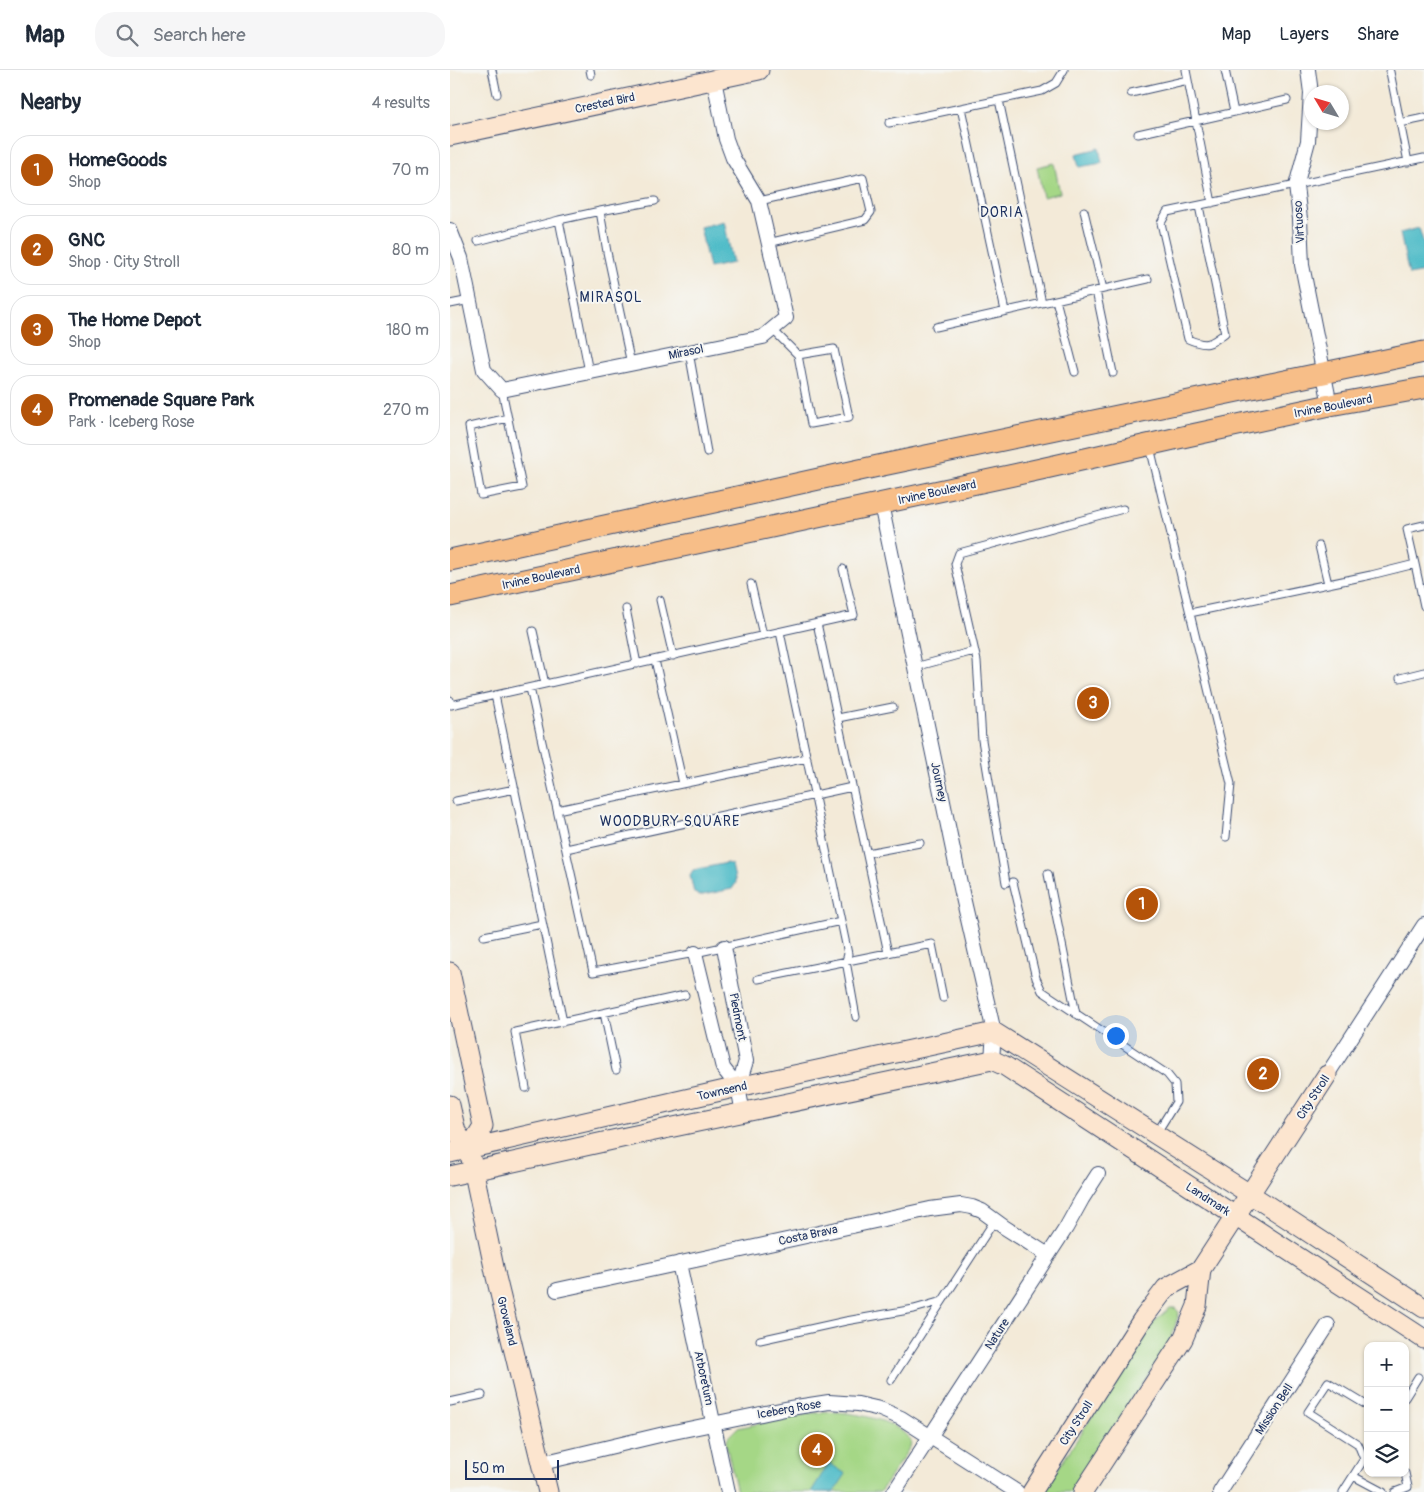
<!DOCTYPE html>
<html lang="en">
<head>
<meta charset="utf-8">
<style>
	body { margin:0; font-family:Pangolin,sans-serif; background:#f6f6f7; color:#1f2937 }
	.controls { position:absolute; right:15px; bottom:15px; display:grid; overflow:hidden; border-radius:10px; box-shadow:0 1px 4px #0004 }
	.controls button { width:45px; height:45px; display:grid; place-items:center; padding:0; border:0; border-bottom:1px solid #e0e1e3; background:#fff; color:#1f2937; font:25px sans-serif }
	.compass { position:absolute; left:854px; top:15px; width:45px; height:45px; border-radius:50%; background:#fff; box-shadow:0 1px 4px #0004; rotate:308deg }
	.scale { position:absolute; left:15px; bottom:12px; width:94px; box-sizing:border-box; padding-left:5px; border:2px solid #1b2f5e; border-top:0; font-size:14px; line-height:18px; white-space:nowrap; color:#1b2f5e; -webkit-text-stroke:4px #f6f6f2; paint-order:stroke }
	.you { position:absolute; left:665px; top:965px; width:18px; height:18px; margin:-12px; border:4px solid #fff; border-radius:50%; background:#1a73e8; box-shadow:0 0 0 8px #1a73e833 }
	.badge { display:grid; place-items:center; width:32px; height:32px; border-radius:50%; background:#b45309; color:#fff; font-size:16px; font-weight:700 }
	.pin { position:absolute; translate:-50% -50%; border:2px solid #fff; box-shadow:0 1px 5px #0006 }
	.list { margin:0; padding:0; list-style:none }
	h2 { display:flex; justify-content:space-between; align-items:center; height:65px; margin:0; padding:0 20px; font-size:21px }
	h2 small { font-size:16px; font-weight:400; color:#747a83 }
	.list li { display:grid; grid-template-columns:32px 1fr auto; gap:15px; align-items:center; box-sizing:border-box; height:70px; margin:0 10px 10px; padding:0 10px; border:1px solid #e0e1e3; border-radius:20px }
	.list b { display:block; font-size:19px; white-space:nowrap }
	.list p { margin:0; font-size:16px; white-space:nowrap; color:#747a83 }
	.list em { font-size:16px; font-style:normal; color:#747a83 }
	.icon { flex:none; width:28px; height:28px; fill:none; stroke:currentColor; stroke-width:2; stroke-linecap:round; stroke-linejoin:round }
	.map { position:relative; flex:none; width:974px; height:1422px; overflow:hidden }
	header { display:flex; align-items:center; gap:30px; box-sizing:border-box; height:70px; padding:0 25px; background:#fff; border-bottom:1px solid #e0e1e3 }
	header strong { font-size:24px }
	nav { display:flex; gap:28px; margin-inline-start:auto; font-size:18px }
	.search { width:350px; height:45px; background:#f6f6f7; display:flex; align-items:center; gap:12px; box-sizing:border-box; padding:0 18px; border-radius:20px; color:#747a83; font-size:19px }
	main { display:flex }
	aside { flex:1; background:#fff }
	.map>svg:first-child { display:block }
	.green { fill:#a5d786; stroke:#608372 }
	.water { fill:#4fbcc8; stroke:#357693 }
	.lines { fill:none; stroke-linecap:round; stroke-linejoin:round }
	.lane-casing { stroke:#3b4b70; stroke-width:9 }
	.street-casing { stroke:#3b4b70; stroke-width:16 }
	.secondary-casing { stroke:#3b4b70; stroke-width:21 }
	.primary-casing { stroke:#3b4b70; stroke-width:23 }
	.lane { stroke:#fff; stroke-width:7 }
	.street { stroke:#fff; stroke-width:14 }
	.secondary { stroke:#fce5cf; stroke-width:19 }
	.primary { stroke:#f7be88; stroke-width:21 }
	.labels { text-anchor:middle; stroke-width:4; stroke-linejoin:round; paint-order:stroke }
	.street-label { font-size:12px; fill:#1b2f5e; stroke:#f6f6f2 }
	.neighbourhood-label { font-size:14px; letter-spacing:1px; fill:#1b2f5e; stroke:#f6f6f2 }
</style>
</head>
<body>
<header>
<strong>Map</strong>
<div class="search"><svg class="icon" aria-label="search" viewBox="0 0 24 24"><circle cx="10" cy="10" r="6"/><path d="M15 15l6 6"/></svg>Search here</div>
<nav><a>Map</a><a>Layers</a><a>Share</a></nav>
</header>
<main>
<aside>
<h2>Nearby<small>4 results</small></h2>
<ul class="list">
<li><span class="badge">1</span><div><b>HomeGoods</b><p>Shop</p></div><em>70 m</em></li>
<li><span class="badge">2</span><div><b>GNC</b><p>Shop · City Stroll</p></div><em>80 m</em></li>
<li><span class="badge">3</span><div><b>The Home Depot</b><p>Shop</p></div><em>180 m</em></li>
<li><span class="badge">4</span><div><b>Promenade Square Park</b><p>Park · Iceberg Rose</p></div><em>270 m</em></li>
</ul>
</aside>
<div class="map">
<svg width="974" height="1422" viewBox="0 0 974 1422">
	<rect width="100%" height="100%" fill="#f6f6f2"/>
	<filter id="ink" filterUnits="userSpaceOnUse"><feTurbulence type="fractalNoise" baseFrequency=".02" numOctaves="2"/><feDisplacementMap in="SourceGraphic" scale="10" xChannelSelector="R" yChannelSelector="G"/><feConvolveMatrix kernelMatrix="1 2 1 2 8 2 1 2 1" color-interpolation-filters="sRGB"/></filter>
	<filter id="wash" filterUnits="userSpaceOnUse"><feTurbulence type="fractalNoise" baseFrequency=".0096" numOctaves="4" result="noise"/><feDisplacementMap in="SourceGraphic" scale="20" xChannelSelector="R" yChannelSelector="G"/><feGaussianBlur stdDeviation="1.12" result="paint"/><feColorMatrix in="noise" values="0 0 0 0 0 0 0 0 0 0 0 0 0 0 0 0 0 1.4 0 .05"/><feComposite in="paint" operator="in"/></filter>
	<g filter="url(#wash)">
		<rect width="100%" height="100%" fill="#f3ead8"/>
		<path class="green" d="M 604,93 L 610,123 L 593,127 L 587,97 Z
			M 720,1238 L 725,1238 L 728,1241 L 729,1243 L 721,1269 L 623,1422 L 593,1422 L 701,1255 Z
			M 387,1342 C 409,1344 451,1351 461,1372 L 460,1377 L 430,1422 L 287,1422 L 276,1374 L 278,1367 L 287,1358 L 363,1343 Z"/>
		<path class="water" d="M 649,78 L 652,93 L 629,97 L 626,84 Z
			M 274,151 L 283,193 L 259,198 L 250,157 Z
			M 969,158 L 974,174 L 974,202 L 959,205 L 950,163 Z
			M 277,793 L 282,795 L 286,813 L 282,819 L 248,826 L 247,824 L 244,823 L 240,805 L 243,800 Z
			M 379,1393 L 396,1404 L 384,1422 L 361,1422 Z"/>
	</g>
	<g filter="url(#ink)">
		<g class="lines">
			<g class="lane-casing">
				<path id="lane" d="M 42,0 L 47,24
					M 140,0 L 141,5
					M 736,0 L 762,133
					M 775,0 L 784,42
					M 940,2 L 958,92
					M 681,23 L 738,10
					M 549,30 L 592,233
					M 511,38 L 555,241
					M 439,53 L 592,21 L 606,13 L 614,0
					M 950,53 L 974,48
					M 688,64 L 837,30
					M 309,131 L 413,108 L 421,142 L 415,150 L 318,173
					M 749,136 L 775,263 C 760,275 756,277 738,269 L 711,153 L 717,142 L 974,88
					M 634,141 L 653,219
					M 109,150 L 150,141
					M 28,171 L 109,150 L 139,302
					M 646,221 L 663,303
					M 606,230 L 625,302
					M 0,234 L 20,230
					M 486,257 L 698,209
					M 322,259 L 348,285 L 361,354 L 399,347 L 384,279 L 348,285
					M 239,282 L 257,382
					M 181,294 L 157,182 L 150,141 L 205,131
					M 52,320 L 72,417 L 31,425 L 19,357 L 58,348
					M 700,377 L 781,714 L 776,767
					M 869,476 L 878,514
					M 965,494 L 974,536
					M 301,514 L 313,565
					M 210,530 L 223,586
					M 176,539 L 187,594
					M 740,543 L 921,505 L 965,494 L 957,459 L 974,455
					M 367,553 L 438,883
					M 83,561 L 95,614
					M 330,562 L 398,884 L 396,891 L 406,947
					M 205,590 L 233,714
					M 465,597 L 524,581
					M 950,608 L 974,602
					M 80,618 L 143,902 L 245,883 L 391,851
					M 45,625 L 113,952
					M 0,630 L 1,635 L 404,545 L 393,499
					M 388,648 L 443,637
					M 6,731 L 65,719
					M 107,740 L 357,688
					M 116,779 L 402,717
					M 417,783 L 470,773
					M 598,804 L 626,944
					M 563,812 L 586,908 L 592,921 L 717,1004 L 725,1014 L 726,1032 L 706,1064
					M 556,813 L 532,670 L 527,591 L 505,494 L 509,483 L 673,439
					M 34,866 L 92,854
					M 308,909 L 482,874 L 493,928
					M 154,943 L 166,1000
					M 76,1018 L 65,962 L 235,925
					M 310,1270 L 396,1251 L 464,1239 L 492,1231
					M 441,1310 L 545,1150
					M 955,1328 L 968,1307
					M 0,1332 L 32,1325
					M 903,1406 L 933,1422
					M 893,1422 L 914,1389 L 908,1374 L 858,1342 L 878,1312 L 918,1336
					M 945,1422 L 958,1417 L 955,1403"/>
			</g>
			<g class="street-casing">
				<path id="street" d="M 858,0 L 861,23 L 858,71 L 846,116 L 850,149 L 852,195 L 880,335
					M 0,160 L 11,188 L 34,300 L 52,320 L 313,267 L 336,248 L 309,131 L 283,88 L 276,69 L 264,10
					M 431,434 L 512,823 L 544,962 L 542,990
					M 274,877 L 296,991 L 288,1017
					M 245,883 L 273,998 L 288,1017 L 293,1043
					M 877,1005 L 974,855
					M 229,1193 L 278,1422
					M 107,1220 L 480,1139 L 511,1135 L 522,1137 L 532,1141 L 554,1157 L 598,1185
					M 92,1393 L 214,1364 L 340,1338 L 379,1332 L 408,1334 L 430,1339 L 451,1348 L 567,1422
					M 444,1422 L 616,1158 L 632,1129 L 648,1104
					M 770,1422 L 878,1255"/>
			</g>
			<g class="secondary-casing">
				<path id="secondary" d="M 0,66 L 309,0
					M 0,902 L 33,1056 L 19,1079
					M 0,1035 L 6,1062 L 19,1079 L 46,1207 L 98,1422
					M 0,1083 L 288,1017 L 544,962 L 817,1135 L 974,1238
					M 0,1106 L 176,1067 L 542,990 L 555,996 L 974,1269
					M 582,1422 L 692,1250 L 716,1218 L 751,1199
					M 633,1422 L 733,1269 L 747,1236 L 751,1199 L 877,1005"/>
			</g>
			<g class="primary-casing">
				<path id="primary" d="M 0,490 L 428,396 L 974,282
					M 0,526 L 591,399 L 737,366 L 880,335 L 974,318"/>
			</g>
			<use href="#lane" class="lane"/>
			<use href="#street" class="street"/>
			<use href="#secondary" class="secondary"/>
			<use href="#primary" class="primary"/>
		</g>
	</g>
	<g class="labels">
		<g class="street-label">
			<text transform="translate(155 33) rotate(-12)" y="4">Crested Bird</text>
			<text transform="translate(849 152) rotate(-94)" y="4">Virtuoso</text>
			<text transform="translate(236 282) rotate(-12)" y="4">Mirasol</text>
			<text transform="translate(883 336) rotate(-11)" y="4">Irvine Boulevard</text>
			<text transform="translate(487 422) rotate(-12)" y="4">Irvine Boulevard</text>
			<text transform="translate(91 507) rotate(-12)" y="4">Irvine Boulevard</text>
			<text transform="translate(489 712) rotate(78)" y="4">Journey</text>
			<text transform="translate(288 947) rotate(79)" y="4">Piedmont</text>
			<text transform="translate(272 1021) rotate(-13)" y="4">Townsend</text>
			<text transform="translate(863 1027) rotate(-57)" y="4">City Stroll</text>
			<text transform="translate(758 1129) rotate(33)" y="4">Landmark</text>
			<text transform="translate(358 1165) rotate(-12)" y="4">Costa Brava</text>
			<text transform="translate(57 1251) rotate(76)" y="4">Groveland</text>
			<text transform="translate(547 1264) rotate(-57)" y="4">Nature</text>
			<text transform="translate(254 1308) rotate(78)" y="4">Arboretum</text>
			<text transform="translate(339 1339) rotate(-10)" y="4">Iceberg Rose</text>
			<text transform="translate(824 1339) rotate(-57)" y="4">Mission Bell</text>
			<text transform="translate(626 1353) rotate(-57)" y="4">City Stroll</text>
		</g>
		<g class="neighbourhood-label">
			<text x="552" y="147">DORIA</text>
			<text x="161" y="232">MIRASOL</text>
			<text x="220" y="756">WOODBURY SQUARE</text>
		</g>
	</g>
</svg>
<div class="controls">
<button>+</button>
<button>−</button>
<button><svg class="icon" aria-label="layers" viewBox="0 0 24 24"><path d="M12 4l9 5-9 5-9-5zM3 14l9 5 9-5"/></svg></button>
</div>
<svg class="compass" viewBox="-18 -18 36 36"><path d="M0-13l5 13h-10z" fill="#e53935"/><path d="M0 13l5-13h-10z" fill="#747a83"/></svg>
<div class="scale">50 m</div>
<div class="you"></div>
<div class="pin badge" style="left:692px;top:834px">1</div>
<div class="pin badge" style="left:813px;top:1004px">2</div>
<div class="pin badge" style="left:643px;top:633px">3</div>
<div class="pin badge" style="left:367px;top:1380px">4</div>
</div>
</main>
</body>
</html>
